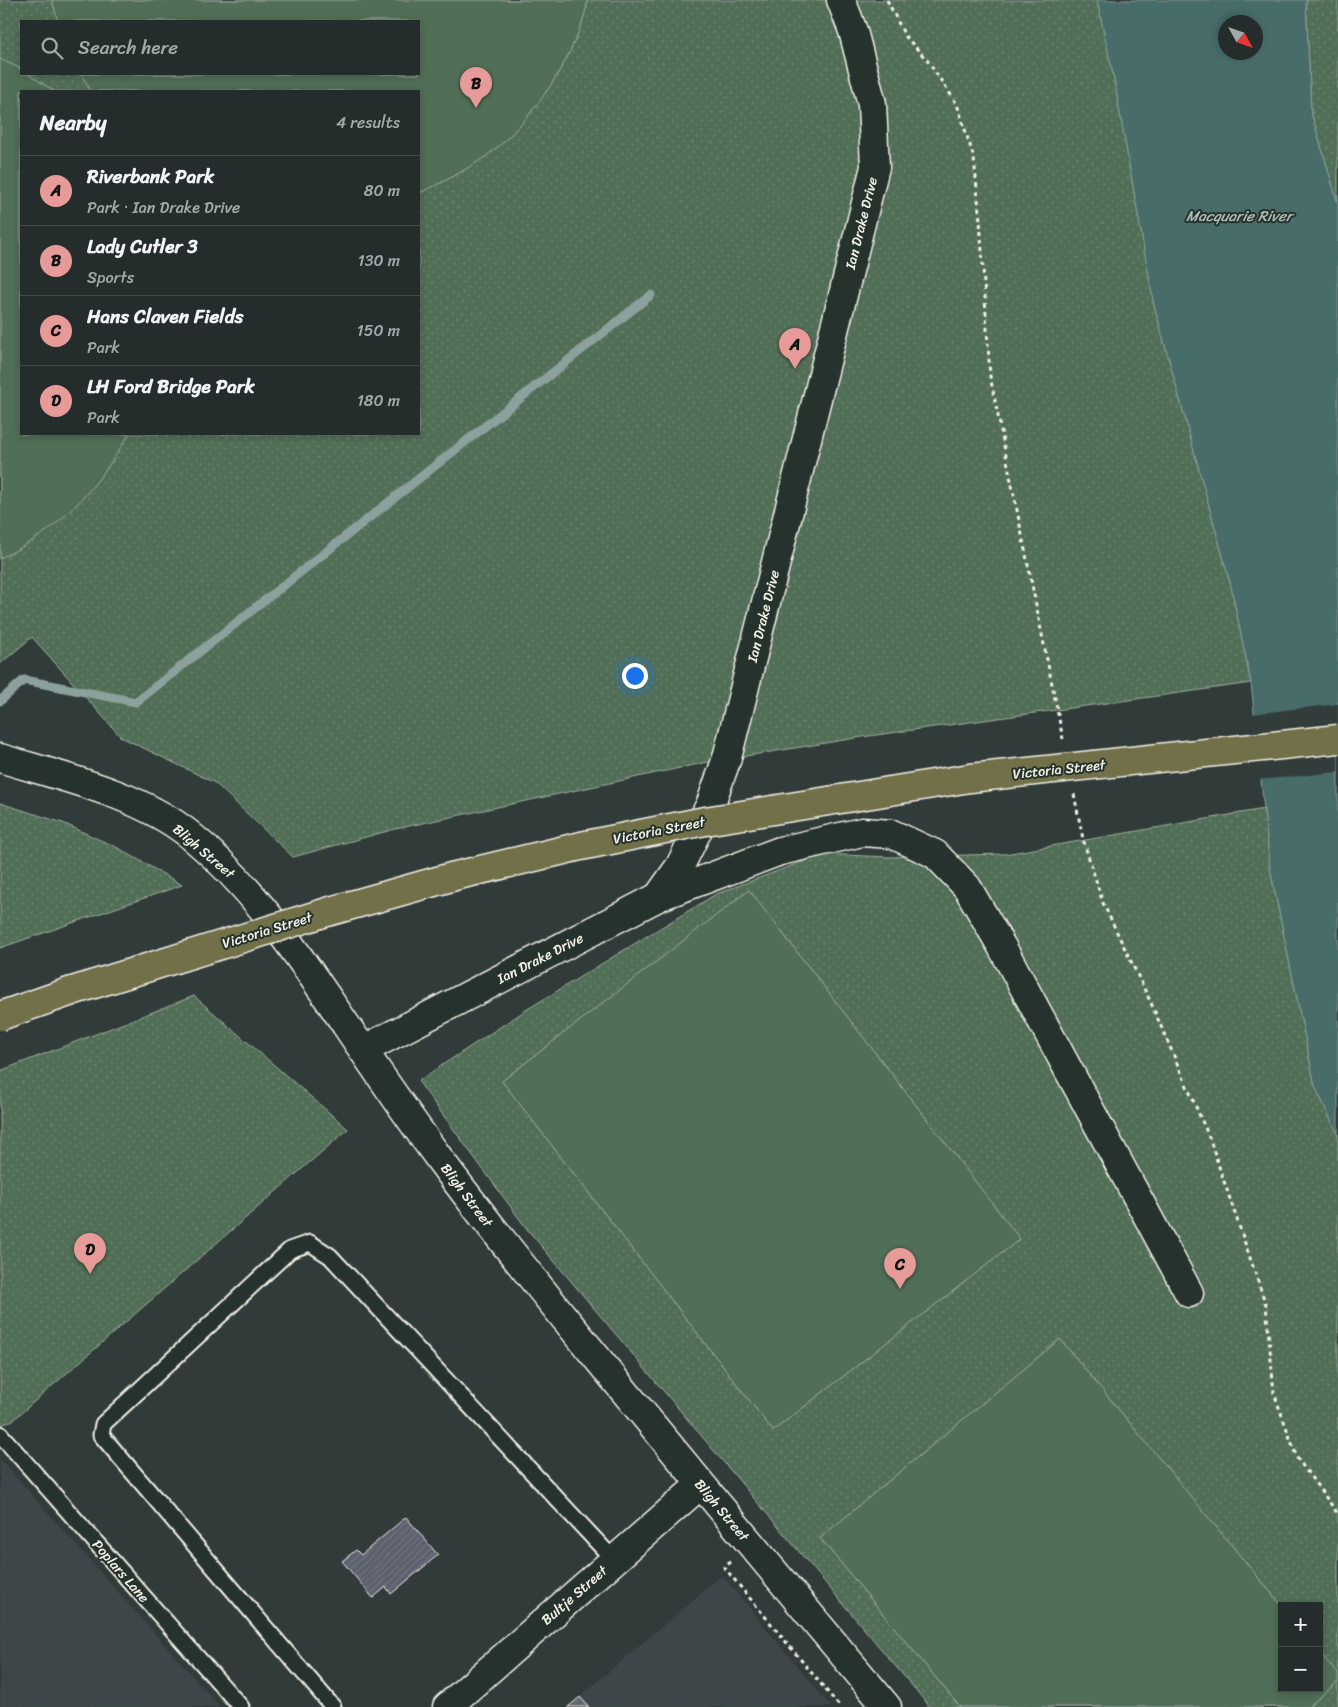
<!DOCTYPE html>
<html lang="en">
<head>
<meta charset="utf-8">
<style>
	body { margin:0; font-family:Sriracha,sans-serif; background:#313938; color:#f1f3f6 }
	.controls { position:absolute; right:15px; bottom:15px; display:grid; overflow:hidden; border-radius:0px; box-shadow:0 2px 8px #0003 }
	.controls button { width:45px; height:45px; display:grid; place-items:center; padding:0; border:0; border-bottom:1px solid #424948; background:#252d2c; color:#f1f3f6; font:25px sans-serif }
	.compass { position:absolute; left:1218px; top:15px; width:45px; height:45px; border-radius:50%; background:#252d2c; box-shadow:0 2px 8px #0003; rotate:130deg }
	.you { position:absolute; left:634px; top:675px; width:18px; height:18px; margin:-12px; border:4px solid #fff; border-radius:50%; background:#1a73e8; box-shadow:0 0 0 8px #1a73e833 }
	.badge { display:grid; place-items:center; width:32px; height:32px; border-radius:50%; background:#e69b98; color:#111; font-size:16px; font-weight:700 }
	.pin { position:absolute; translate:-50% -41px; filter:drop-shadow(0 1px 2px #0008) }
	.pin::after { content:''; position:absolute; top:26px; width:18px; height:15px; background:inherit; clip-path:polygon(0 0,100% 0,50% 100%) }
	.list { margin:0; padding:0; list-style:none }
	h2 { display:flex; justify-content:space-between; align-items:center; height:65px; margin:0; padding:0 20px; font-size:21px }
	h2 small { font-size:16px; font-weight:400; color:#a3a8a9 }
	.list li { display:grid; grid-template-columns:32px 1fr auto; gap:15px; align-items:center; box-sizing:border-box; height:70px; padding:0 20px; border-top:1px solid #424948 }
	.list b { display:block; font-size:19px; white-space:nowrap }
	.list p { margin:0; font-size:16px; white-space:nowrap; color:#a3a8a9 }
	.list em { font-size:16px; font-style:normal; color:#a3a8a9 }
	.icon { flex:none; width:28px; height:28px; fill:none; stroke:currentColor; stroke-width:2; stroke-linecap:round; stroke-linejoin:round }
	.map { position:relative; flex:none; width:1338px; height:1707px; overflow:hidden }
	.search { position:absolute; background:#252d2c; box-shadow:0 2px 8px #0003; left:20px; top:20px; width:400px; height:55px; display:flex; align-items:center; gap:12px; box-sizing:border-box; padding:0 18px; border-radius:0px; color:#a3a8a9; font-size:19px }
	.panel { position:absolute; background:#252d2c; box-shadow:0 2px 8px #0003; left:20px; top:90px; width:400px; height:345px; border-radius:0px }
	.map>svg:first-child { display:block }
	.built { fill:#3e4649 }
	.park { fill:url(#park-dots); stroke:#a2b0a0; fill-rule:evenodd }
	.garden { fill:#516e57; stroke:#a2b0a0 }
	.water { fill:#476c6b; stroke:#8ca19d; fill-rule:evenodd }
	.pier { fill:#313c3a }
	.lines { fill:none; stroke-linecap:round; stroke-linejoin:round }
	.stream { stroke:#8ca19d; stroke-width:9 }
	.building { fill:url(#building-hatch); stroke:#f4f1e8 }
	.lane-casing { stroke:#f4f1e8; stroke-width:19 }
	.street-casing { stroke:#f4f1e8; stroke-width:31 }
	.secondary-casing { stroke:#f4f1e8; stroke-width:31 }
	.path { stroke:#f4f1e8; stroke-width:3; stroke-dasharray:4 4; stroke-linecap:butt }
	.lane { stroke:#26332d; stroke-width:15 }
	.street { stroke:#26332d; stroke-width:28 }
	.secondary { stroke:#26332d; stroke-width:28 }
	.highway-bridge-casing { stroke:#f4f1e8; stroke-width:31; stroke-linecap:butt }
	.highway-bridge { stroke:#726f4a; stroke-width:28 }
	.labels { text-anchor:middle; stroke-width:4; stroke-linejoin:round; paint-order:stroke }
	.street-label { font-size:14px; fill:#f4f1e8; stroke:#26332d }
	.water-label { font-size:15px; font-style:italic; fill:#afbcb6; stroke:#26332d }
</style>
</head>
<body>
<div class="map">
<svg width="1338" height="1707" viewBox="0 0 1338 1707">
	<defs>
		<pattern id="park-dots" width="8" height="8" patternUnits="userSpaceOnUse" patternTransform="scale(1.25)"><rect width="8" height="8" fill="#516e57"/><path d="M2 2h.1M6 6h.1" fill="none" stroke="#6b836f" stroke-width="1.8" stroke-linecap="round"/></pattern>
		<pattern id="building-hatch" width="6" height="6" patternUnits="userSpaceOnUse" patternTransform="scale(1.25)"><rect width="6" height="6" fill="#5b5f6c"/><path d="M-1 1l2-2M0 6l6-6M5 7l2-2" fill="none" stroke="#737681"/></pattern>
	</defs>
	<rect width="100%" height="100%" fill="#313c3a"/>
	<filter id="ink" filterUnits="userSpaceOnUse"><feTurbulence type="fractalNoise" baseFrequency=".02" numOctaves="2"/><feDisplacementMap in="SourceGraphic" scale="10" xChannelSelector="R" yChannelSelector="G"/><feConvolveMatrix kernelMatrix="1 2 1 2 8 2 1 2 1" color-interpolation-filters="sRGB"/></filter>
	<g filter="url(#ink)">
		<path class="built" d="M 0,1459 L 220,1707 L 0,1707 Z
			M 722,1575 L 831,1707 L 568,1707 Z"/>
		<path class="park" d="M 0,0 L 1097,0 L 1114,79 L 1154,305 L 1231,586 L 1251,683 L 862,737 L 703,763 L 395,829 L 293,857 L 215,783 L 121,737 L 32,637 L 0,664 ZM 21,21 L 419,21 L 419,74 L 21,74 ZM 21,91 L 419,91 L 419,434 L 21,434 Z
			M 1306,0 L 1338,0 L 1338,204 L 1311,112 Z
			M 0,803 L 63,823 L 120,849 L 182,885 L 0,948 Z
			M 1264,809 L 1270,868 L 1315,1086 L 1338,1135 L 1338,1707 L 930,1707 L 527,1229 L 418,1081 L 526,1010 L 716,894 L 823,854 L 888,857 L 1005,854 ZM 1282,1606 L 1319,1606 L 1319,1688 L 1282,1688 Z
			M 194,996 L 348,1129 L 13,1420 L 0,1426 L 0,1071 Z"/>
		<path class="garden" d="M 52,0 L 588,0 C 578,54 530,125 485,157 C 464,171 442,183 419,193 L 419,91 L 91,91 L 81,74 L 419,74 L 419,21 L 58,21 Z
			M 0,59 L 19,68 L 21,70 L 21,74 L 28,74 L 54,91 L 21,91 L 21,434 L 129,434 C 98,487 58,533 0,558 Z
			M 749,890 L 1020,1239 L 773,1431 L 502,1081 Z
			M 1060,1339 L 1282,1606 L 1282,1688 L 1319,1688 L 1319,1652 L 1338,1674 L 1338,1682 L 1308,1707 L 960,1707 L 820,1538 Z"/>
		<path class="water" d="M 1097,0 L 1306,0 L 1311,112 L 1338,204 L 1338,1135 L 1315,1086 L 1270,868 L 1251,683 L 1231,586 L 1154,305 L 1114,79 ZM 1226,22 L 1256,22 L 1256,52 L 1226,52 Z"/>
		<path class="pier" d="M 1338,704 L 1338,772 L 1258,780 L 1251,714 Z"/>
		<g class="lines">
			<path class="stream" d="M 0,701 L 24,680 L 136,702 L 651,295"/>
		</g>
		<path class="building" d="M 406,1517 L 438,1555 L 391,1594 L 386,1587 L 373,1598 L 342,1561 L 356,1550 L 361,1555 Z
			M 580,1697 L 589,1707 L 568,1707 Z"/>
		<g class="lines">
			<g class="lane-casing">
				<path id="lane" d="M 0,1434 L 241,1707
					M 333,1707 L 101,1435 L 103,1424 L 290,1250 L 310,1243 L 330,1256 L 614,1560"/>
			</g>
			<g class="street-casing">
				<path id="street" d="M 658,897 L 680,866 L 711,803 L 727,758 L 875,167 L 872,104 L 853,31 L 841,0
					M 363,1050 L 658,897 L 780,851 L 862,832 L 892,834 L 935,854 L 967,887 L 1002,947 L 1189,1293"/>
			</g>
			<g class="secondary-casing">
				<path id="secondary" d="M 0,758 C 62,777 139,794 190,835 C 255,888 299,956 346,1025 C 377,1071 408,1116 441,1161 C 495,1234 553,1304 611,1375 C 702,1486 795,1597 887,1707
					M 447,1707 L 701,1484"/>
			</g>
			<path class="path" d="M 887,0 L 905,36 L 927,60 L 957,104 L 974,158 L 980,220 L 990,376 L 1063,739
				M 1074,794 L 1083,839 L 1103,903 L 1151,1003 L 1209,1137 L 1266,1305 L 1274,1393 L 1297,1458 L 1338,1514
				M 731,1562 L 724,1567 L 840,1707"/>
			<use href="#lane" class="lane"/>
			<use href="#street" class="street"/>
			<use href="#secondary" class="secondary"/>
			<g class="highway-bridge-casing">
				<path id="highway-bridge" d="M 0,1016 L 72,991 L 327,912 L 455,876 L 581,846 L 705,821 L 970,778 L 1338,739"/>
			</g>
			<use href="#highway-bridge" class="highway-bridge"/>
		</g>
	</g>
	<g class="labels">
		<g class="street-label">
			<text transform="translate(861 223) rotate(-76)" y="5">Ian Drake Drive</text>
			<text transform="translate(763 616) rotate(-76)" y="5">Ian Drake Drive</text>
			<text transform="translate(1059 769) rotate(-6)" y="5">Victoria Street</text>
			<text transform="translate(659 830) rotate(-11)" y="5">Victoria Street</text>
			<text transform="translate(204 851) rotate(40)" y="5">Bligh Street</text>
			<text transform="translate(267 930) rotate(-17)" y="5">Victoria Street</text>
			<text transform="translate(540 958) rotate(-27)" y="5">Ian Drake Drive</text>
			<text transform="translate(467 1195) rotate(53)" y="5">Bligh Street</text>
			<text transform="translate(722 1510) rotate(50)" y="5">Bligh Street</text>
			<text transform="translate(121 1571) rotate(49)" y="5">Poplars Lane</text>
			<text transform="translate(574 1595) rotate(-41)" y="5">Bultje Street</text>
		</g>
		<g class="water-label">
			<text x="1239" y="221">Macquarie River</text>
		</g>
	</g>
</svg>
<div class="controls">
<button>+</button>
<button>−</button>
</div>
<svg class="compass" viewBox="-18 -18 36 36"><path d="M0-13l5 13h-10z" fill="#e53935"/><path d="M0 13l5-13h-10z" fill="#a3a8a9"/></svg>
<div class="you"></div>
<div class="pin badge" style="left:795px;top:369px">A</div>
<div class="pin badge" style="left:476px;top:108px">B</div>
<div class="pin badge" style="left:900px;top:1289px">C</div>
<div class="pin badge" style="left:90px;top:1274px">D</div>
<div class="search"><svg class="icon" aria-label="search" viewBox="0 0 24 24"><circle cx="10" cy="10" r="6"/><path d="M15 15l6 6"/></svg>Search here</div>
<section class="panel">
<h2>Nearby<small>4 results</small></h2>
<ul class="list">
<li><span class="badge">A</span><div><b>Riverbank Park</b><p>Park · Ian Drake Drive</p></div><em>80 m</em></li>
<li><span class="badge">B</span><div><b>Lady Cutler 3</b><p>Sports</p></div><em>130 m</em></li>
<li><span class="badge">C</span><div><b>Hans Claven Fields</b><p>Park</p></div><em>150 m</em></li>
<li><span class="badge">D</span><div><b>LH Ford Bridge Park</b><p>Park</p></div><em>180 m</em></li>
</ul>
</section>
</div>
</body>
</html>
